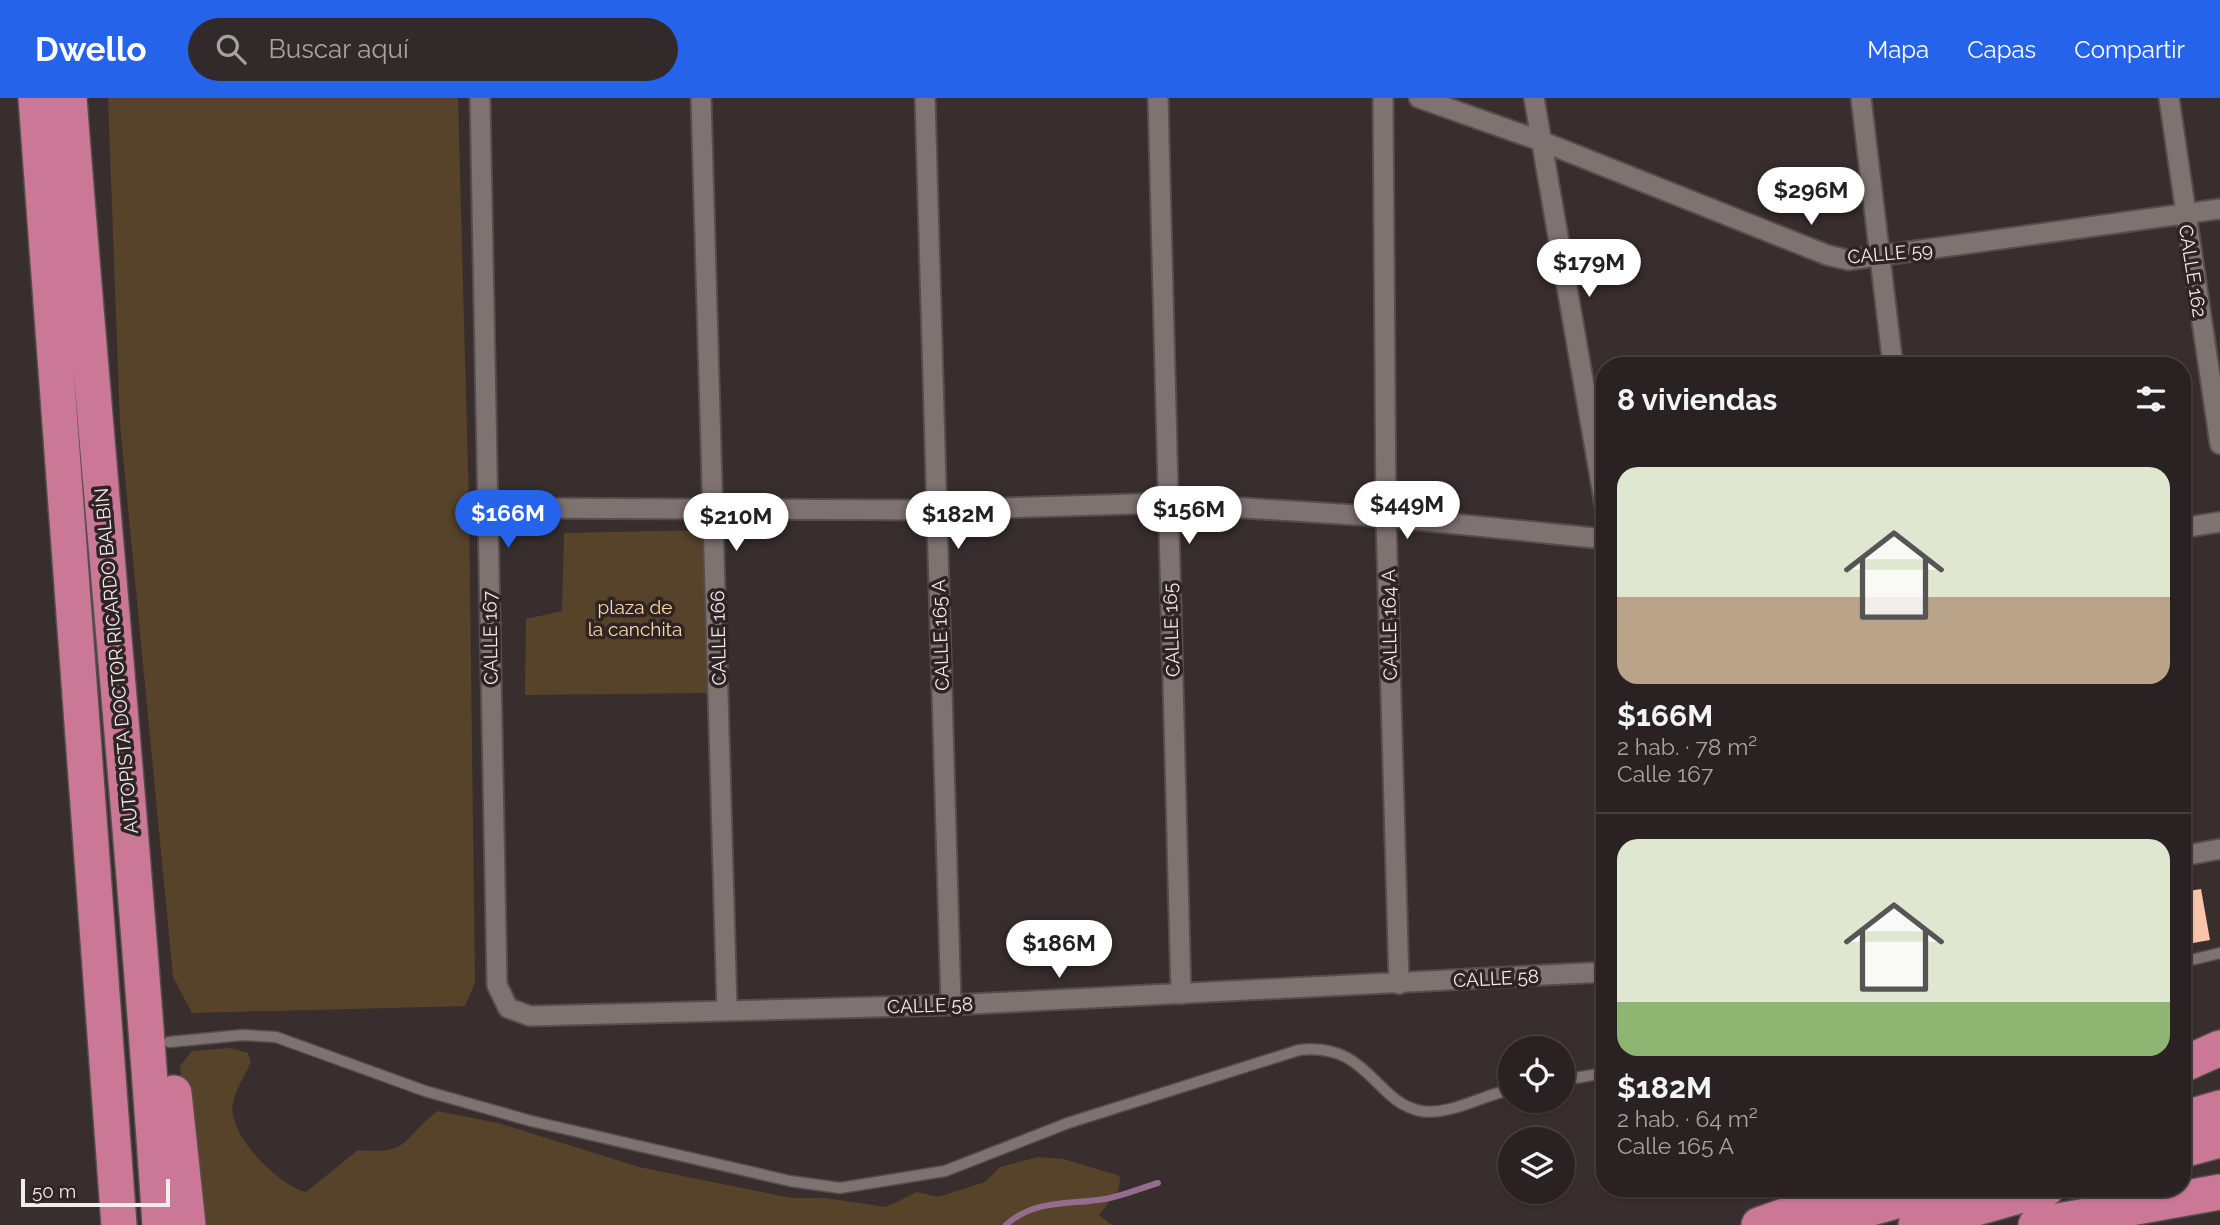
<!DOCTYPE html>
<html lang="es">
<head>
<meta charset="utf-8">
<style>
  body { margin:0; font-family:Raleway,sans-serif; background:#322a2a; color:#f1f3f6; height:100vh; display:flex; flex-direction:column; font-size:26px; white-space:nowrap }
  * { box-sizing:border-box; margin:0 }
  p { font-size:23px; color:#a5a4a5 }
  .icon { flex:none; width:38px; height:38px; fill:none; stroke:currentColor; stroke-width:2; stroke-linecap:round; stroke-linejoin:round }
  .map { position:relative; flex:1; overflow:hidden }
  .sheet { position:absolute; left:1596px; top:259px; width:595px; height:840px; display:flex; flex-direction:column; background:#2a2222; border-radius:28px; box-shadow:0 2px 5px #0004,0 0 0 2px #463f40 }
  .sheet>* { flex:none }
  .fabs { position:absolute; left:1498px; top:938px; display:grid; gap:14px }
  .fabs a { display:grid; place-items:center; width:77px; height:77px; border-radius:50%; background:#2a2222; box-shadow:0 2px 5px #0004,0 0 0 2px #463f40; font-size:35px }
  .scale { position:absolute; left:21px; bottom:18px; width:149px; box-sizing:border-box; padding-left:7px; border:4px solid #f3ecec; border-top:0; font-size:19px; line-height:24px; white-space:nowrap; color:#f3ecec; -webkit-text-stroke:5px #2e2423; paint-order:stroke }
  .price { position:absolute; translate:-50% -60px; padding:0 16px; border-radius:24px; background:#fff; color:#222; font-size:23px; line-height:46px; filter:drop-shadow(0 2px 4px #0008) }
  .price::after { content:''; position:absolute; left:50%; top:42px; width:21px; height:16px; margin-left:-10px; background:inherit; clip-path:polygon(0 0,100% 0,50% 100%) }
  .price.selected { background:#2563eb; color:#fff }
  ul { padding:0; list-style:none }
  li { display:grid; align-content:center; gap:14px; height:371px; padding:0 21px }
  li+li { border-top:2px solid #463f40 }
  li span { display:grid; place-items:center; height:217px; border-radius:21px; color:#555 }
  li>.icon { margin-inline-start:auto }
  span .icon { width:126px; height:126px; fill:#fffc; stroke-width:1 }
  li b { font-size:30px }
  h2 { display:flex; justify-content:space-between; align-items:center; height:84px; padding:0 21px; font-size:30px }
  header { display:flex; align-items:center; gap:42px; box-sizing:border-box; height:98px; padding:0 35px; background:#2563eb; color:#fff }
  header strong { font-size:33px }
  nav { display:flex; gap:38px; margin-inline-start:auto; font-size:24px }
  .search { width:490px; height:63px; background:#322a2a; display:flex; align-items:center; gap:18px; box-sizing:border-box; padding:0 24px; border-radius:38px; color:#a5a4a5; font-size:26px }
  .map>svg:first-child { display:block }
  .green { fill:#564329 }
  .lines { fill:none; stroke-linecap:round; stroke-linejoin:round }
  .stream { stroke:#956c8e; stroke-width:6 }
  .building { fill:#f9c4a9 }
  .service-casing { stroke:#564e4d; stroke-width:13 }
  .minor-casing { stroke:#564e4d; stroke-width:23 }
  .motorway-casing { stroke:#564e4d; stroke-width:38 }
  .service { stroke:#7f7372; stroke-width:10 }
  .minor { stroke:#7f7372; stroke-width:19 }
  .motorway { stroke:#cb7896; stroke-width:35 }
  .labels { text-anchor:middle; stroke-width:7; stroke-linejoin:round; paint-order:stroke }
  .street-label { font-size:19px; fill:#f3ecec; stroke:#2e2423 }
  .park-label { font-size:19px; fill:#ffd7a3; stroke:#2e2423 }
</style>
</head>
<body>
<header>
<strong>Dwello</strong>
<div class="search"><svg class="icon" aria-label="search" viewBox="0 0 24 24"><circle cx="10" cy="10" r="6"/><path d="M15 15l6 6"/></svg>Buscar aquí</div>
<nav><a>Mapa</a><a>Capas</a><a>Compartir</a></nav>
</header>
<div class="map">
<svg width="2220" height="1127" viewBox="0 0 2220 1127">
  <rect width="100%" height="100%" fill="#382e2d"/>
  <path class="green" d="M108,0H458L469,410L475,885L465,908L192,915L173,879L120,326Z
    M706,432L710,595L525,597L526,521L562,513L564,435Z
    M230,950L248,955L251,964C245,977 236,991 233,1005C226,1036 279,1088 306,1094L358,1052C412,1057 400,1041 438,1013L498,1025L639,1069L791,1100H826L886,1109L917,1094L938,1099L985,1084L1000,1069L1038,1059L1064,1061L1120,1078L1119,1091L1099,1117L1112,1127H196L180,968L192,953Z"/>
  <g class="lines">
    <path class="stream" d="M1006,1127C1034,1101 1070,1107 1105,1101C1123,1098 1141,1090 1158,1085"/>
  </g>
  <path class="building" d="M2201,791L2210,842L2182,847V794Z"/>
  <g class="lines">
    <g class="service-casing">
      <path id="service" d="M2182,864L2220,855
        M169,944L243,937L276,939L425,993L531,1023L790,1083L840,1090L945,1073L1068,1025L1299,952C1369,944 1374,1004 1421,1013C1449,1018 1483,997 1510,992
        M1563,982L1605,975"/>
    </g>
    <g class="minor-casing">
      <path id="minor" d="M480,0L497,887L508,910L530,918L951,907L1605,874
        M701,0L727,912
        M925,0L951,907
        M1158,0L1181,896
        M1383,0L1386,419L1399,886
        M1419,0L1541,43L1827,157L1848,162L2220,111
        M1534,0L1605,408
        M1861,0L1893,268
        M2169,0L2220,346
        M487,410L937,412L1167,405L1386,419L1605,441
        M2182,430L2220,424
        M2182,758L2220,751"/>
    </g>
    <g class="motorway-casing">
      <path id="motorway" d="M36,0L119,1127
        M69,0C98,376 135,751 160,1127
        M2182,967L2220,950
        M174,995L188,1127
        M2182,1021L2220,1010
        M2182,1052L2220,1042
        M1759,1127L1833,1101
        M1810,1127L1943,1090
        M1916,1127L2047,1090
        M2036,1127L2220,1094"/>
    </g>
    <use href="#service" class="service"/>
    <use href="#minor" class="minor"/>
    <use href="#motorway" class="motorway"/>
  </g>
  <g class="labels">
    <g class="street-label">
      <text transform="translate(1890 155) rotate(-5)" y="7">CALLE 59</text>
      <text transform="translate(2193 173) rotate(81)" y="7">CALLE 162</text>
      <text transform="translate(1389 527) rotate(-91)" y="7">CALLE 164 A</text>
      <text transform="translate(1171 532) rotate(-92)" y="7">CALLE 165</text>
      <text transform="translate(940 537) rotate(-92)" y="7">CALLE 165 A</text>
      <text transform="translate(490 540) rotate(-91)" y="7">CALLE 167</text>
      <text transform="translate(718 540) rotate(-91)" y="7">CALLE 166</text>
      <text transform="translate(116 563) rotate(-95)" y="7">AUTOPISTA DOCTOR RICARDO BALBÍN</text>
      <text transform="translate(1496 880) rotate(-3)" y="7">CALLE 58</text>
      <text transform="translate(930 907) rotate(-2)" y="7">CALLE 58</text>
    </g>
    <g class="park-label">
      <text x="635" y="516">plaza de<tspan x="635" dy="22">la canchita</tspan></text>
    </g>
  </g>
</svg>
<div class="fabs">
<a><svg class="icon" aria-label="locate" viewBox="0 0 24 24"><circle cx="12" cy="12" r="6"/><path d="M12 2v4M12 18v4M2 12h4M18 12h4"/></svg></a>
<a><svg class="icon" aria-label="layers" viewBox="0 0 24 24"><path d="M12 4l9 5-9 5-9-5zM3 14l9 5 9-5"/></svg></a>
</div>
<div class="scale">50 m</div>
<b class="price" style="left:1811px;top:129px">$296M</b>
<b class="price" style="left:1589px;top:201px">$179M</b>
<b class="price" style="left:1407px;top:443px">$449M</b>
<b class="price" style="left:1189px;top:448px">$156M</b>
<b class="price selected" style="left:508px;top:452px">$166M</b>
<b class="price" style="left:958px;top:453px">$182M</b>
<b class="price" style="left:736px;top:455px">$210M</b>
<b class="price" style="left:1059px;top:882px">$186M</b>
<section class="sheet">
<h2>8 viviendas<svg class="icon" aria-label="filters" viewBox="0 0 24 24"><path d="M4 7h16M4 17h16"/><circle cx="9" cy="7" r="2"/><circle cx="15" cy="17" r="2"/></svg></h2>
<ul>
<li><span style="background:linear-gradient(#dfe7d0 60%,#b9a48a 0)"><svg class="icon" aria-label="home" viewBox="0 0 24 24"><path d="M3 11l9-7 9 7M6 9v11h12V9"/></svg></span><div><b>$166M</b><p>2 hab. · 78 m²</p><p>Calle 167</p></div></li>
<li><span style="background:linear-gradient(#dfe7d0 75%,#8fb573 0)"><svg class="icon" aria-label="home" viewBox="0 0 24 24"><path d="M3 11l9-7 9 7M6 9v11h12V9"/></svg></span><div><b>$182M</b><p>2 hab. · 64 m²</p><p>Calle 165 A</p></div></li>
</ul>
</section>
</div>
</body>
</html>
